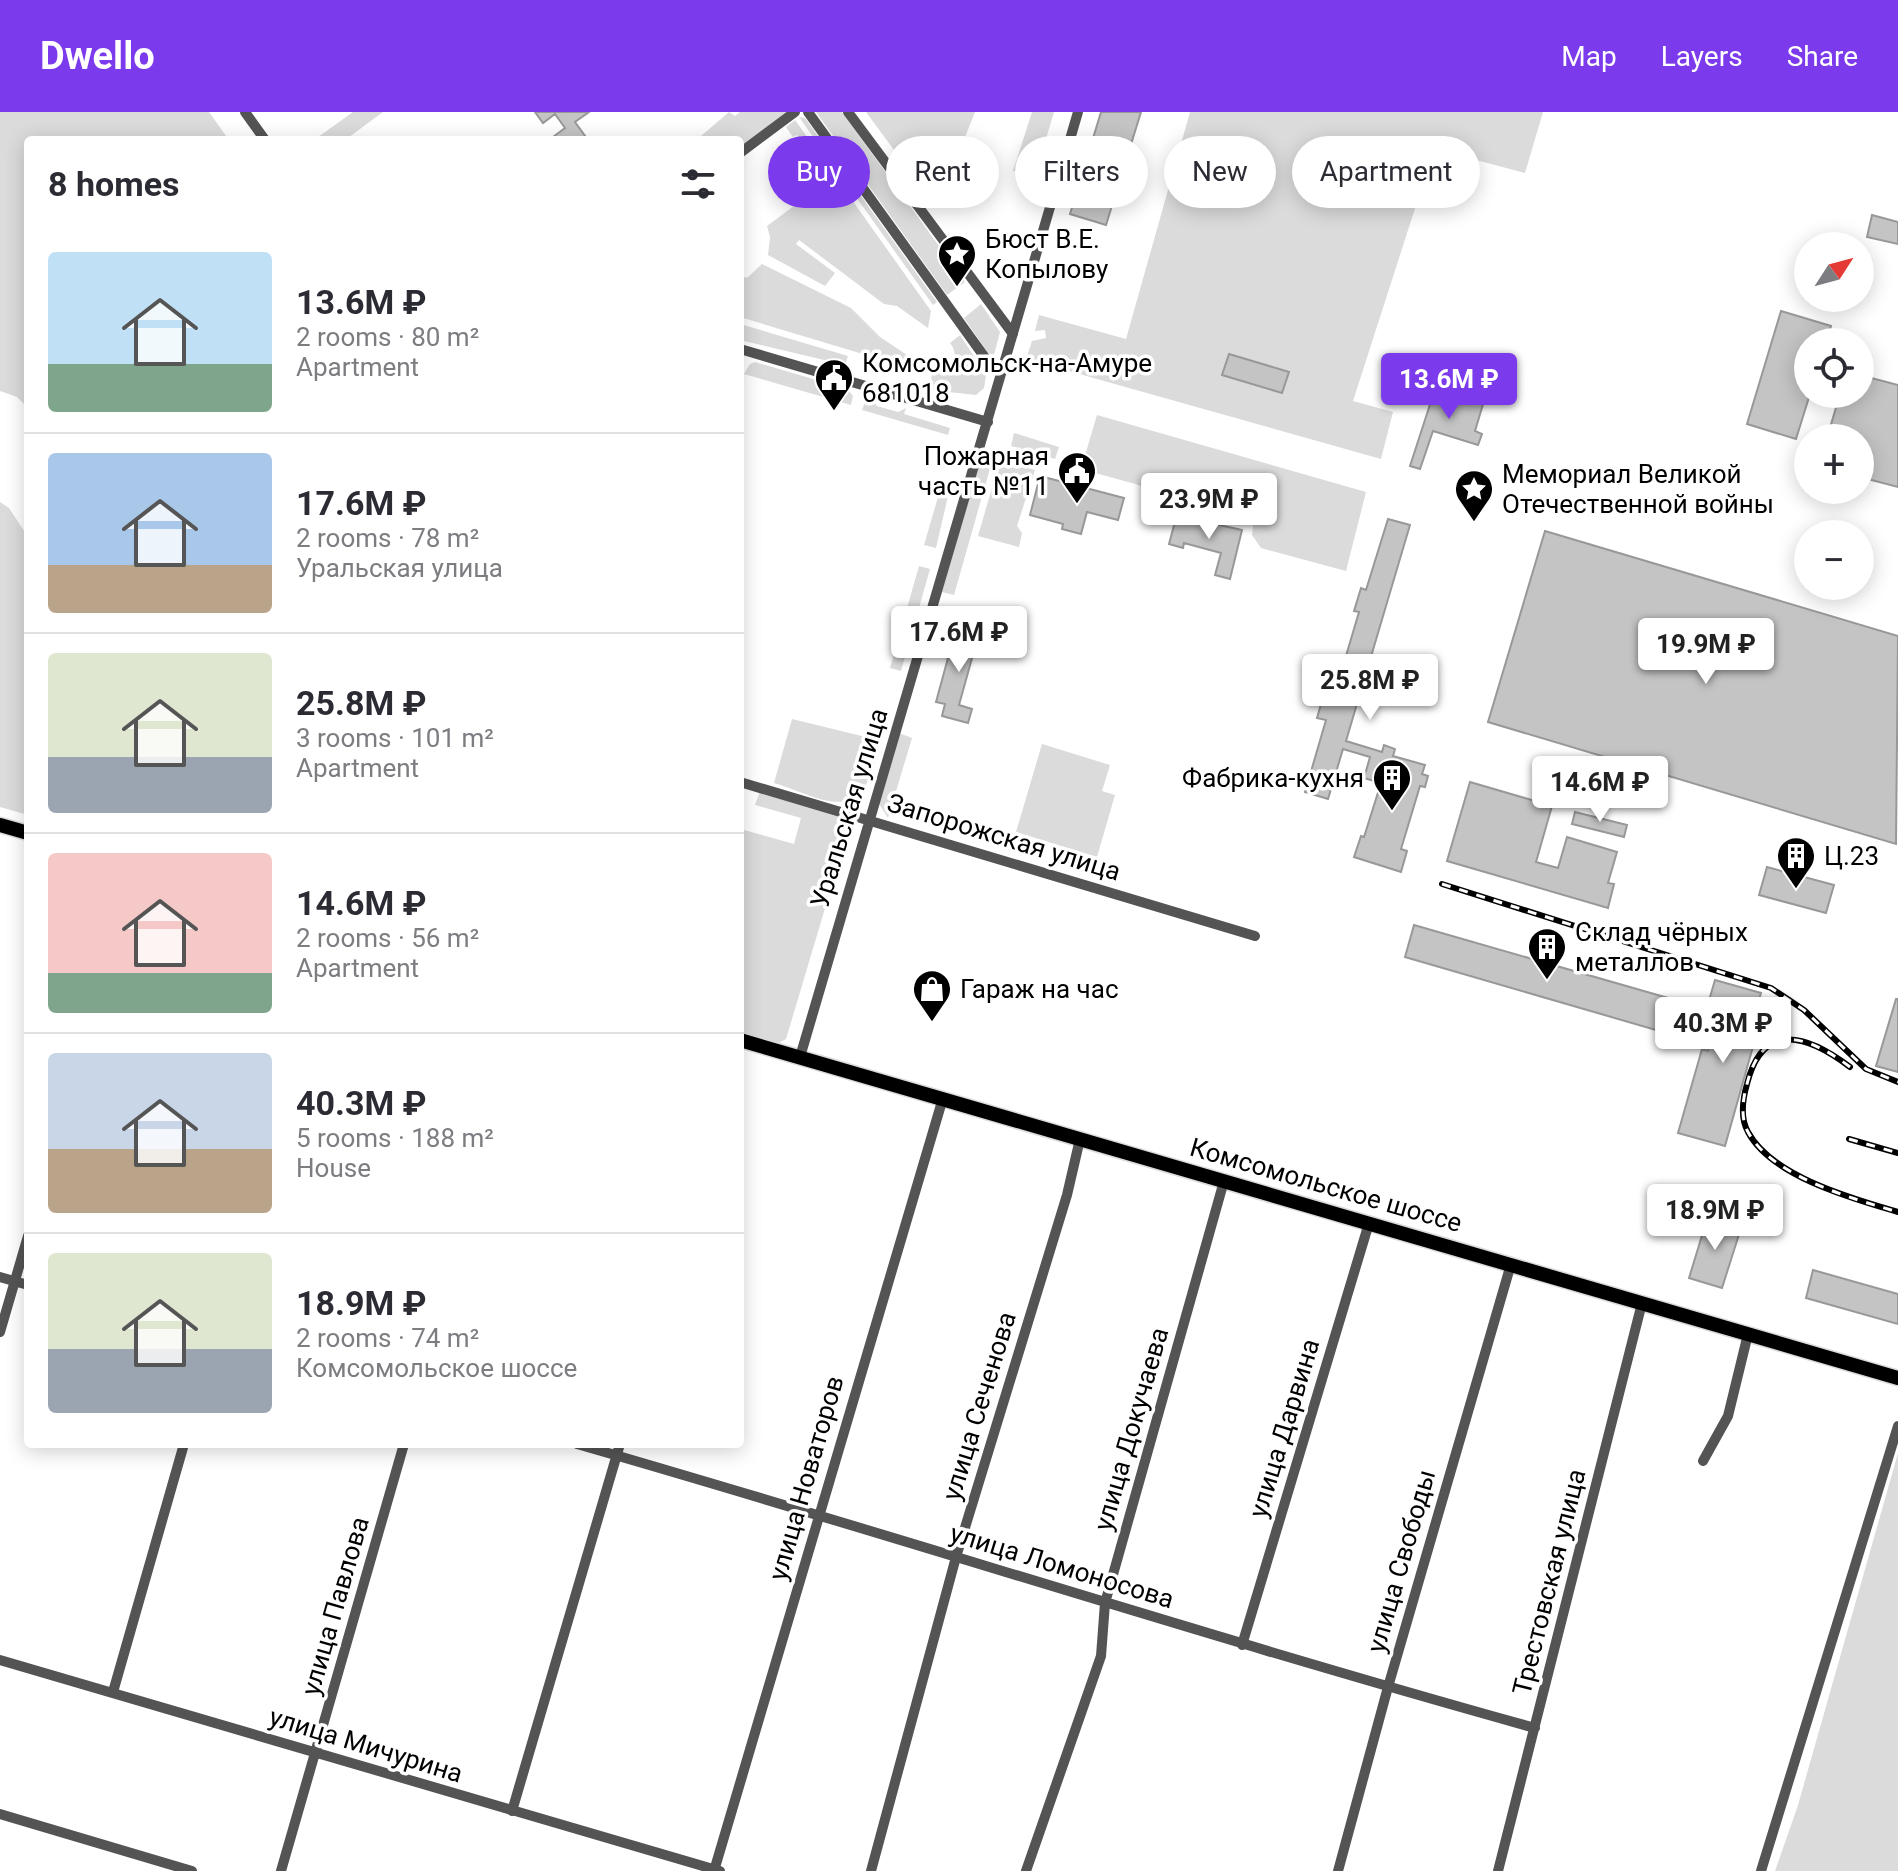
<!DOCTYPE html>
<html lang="en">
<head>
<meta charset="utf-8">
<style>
  body { margin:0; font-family:Roboto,sans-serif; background:#f7f7f7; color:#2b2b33; height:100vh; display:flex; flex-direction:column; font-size:30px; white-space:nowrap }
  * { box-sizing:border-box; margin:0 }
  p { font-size:26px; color:#7c7c81 }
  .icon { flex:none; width:44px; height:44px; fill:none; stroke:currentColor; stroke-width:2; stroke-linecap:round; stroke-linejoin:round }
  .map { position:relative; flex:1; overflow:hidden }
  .details { position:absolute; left:24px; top:24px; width:720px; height:1312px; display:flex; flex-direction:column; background:#fff; border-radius:8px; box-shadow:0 4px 20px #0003 }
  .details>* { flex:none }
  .top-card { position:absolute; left:768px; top:24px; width:760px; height:72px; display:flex; gap:16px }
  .needle { width:52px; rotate:54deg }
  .controls { position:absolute; left:1794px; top:120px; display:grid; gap:16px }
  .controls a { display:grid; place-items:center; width:80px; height:80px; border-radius:50%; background:#fff; box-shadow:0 4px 20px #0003; font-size:40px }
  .price { position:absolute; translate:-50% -68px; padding:0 18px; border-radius:8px; background:#fff; color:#222; font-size:26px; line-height:52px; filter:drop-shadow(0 2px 4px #0008) }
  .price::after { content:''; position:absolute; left:50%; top:48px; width:24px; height:18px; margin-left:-12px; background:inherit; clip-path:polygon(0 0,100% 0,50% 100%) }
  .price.active { background:#7c3aed; color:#fff }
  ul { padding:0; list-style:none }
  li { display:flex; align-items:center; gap:24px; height:200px; padding:0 24px }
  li+li { border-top:2px solid #e1e1e2 }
  li span { display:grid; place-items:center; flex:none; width:224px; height:160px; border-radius:8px; color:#555 }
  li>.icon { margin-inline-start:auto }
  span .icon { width:96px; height:96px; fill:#fffc; stroke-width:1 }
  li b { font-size:34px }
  h2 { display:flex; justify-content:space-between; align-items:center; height:96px; padding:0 24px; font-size:34px }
  .chip { padding:0 28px; border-radius:36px; background:#fff; box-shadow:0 4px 20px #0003; font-size:28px; line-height:72px }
  .chip.active { background:#7c3aed; color:#fff }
  header { display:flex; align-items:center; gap:48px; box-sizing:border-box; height:112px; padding:0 40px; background:#7c3aed; color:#fff }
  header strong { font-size:38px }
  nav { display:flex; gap:44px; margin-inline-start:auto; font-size:28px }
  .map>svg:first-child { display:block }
  .green { fill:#dbdbdb }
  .building { fill:#c4c4c4; stroke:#989898; stroke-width:2 }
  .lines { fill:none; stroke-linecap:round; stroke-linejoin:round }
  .major-casing { stroke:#dbdbdb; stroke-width:17 }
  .minor { stroke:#545454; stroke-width:10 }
  .major { stroke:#000; stroke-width:14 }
  .rail-casing { stroke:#000; stroke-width:6 }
  .rail { stroke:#fff; stroke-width:3; stroke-dasharray:9; stroke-linecap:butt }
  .labels { text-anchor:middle; stroke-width:7; stroke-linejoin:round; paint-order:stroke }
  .poi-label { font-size:26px; fill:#000; stroke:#fff; text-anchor:start }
  .street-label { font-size:26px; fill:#000; stroke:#fff }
</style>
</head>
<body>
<header>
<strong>Dwello</strong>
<nav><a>Map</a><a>Layers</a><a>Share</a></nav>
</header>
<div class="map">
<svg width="1898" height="1759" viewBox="0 0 1898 1759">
  <rect width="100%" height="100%" fill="#fff"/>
  <path class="green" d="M0,0H209L229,28H28V296L17,285L0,279Z
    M353,0H383L345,28H314Z
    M729,0L735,4L740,0H788L740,35V28H704L701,24Z
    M816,0H842L965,170L947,183Z
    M866,0H975L960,38L951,37L932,79L919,72Z
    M1032,0H1054L1037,57L1027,61L1013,59Z
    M1190,0H1543L1525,61L1446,40L1429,53L1353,289L1393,300L1381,347L1026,247L1032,229L1046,226L1045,218L1035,219L1039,203L1126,227Z
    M799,5L805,6L937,190L933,193Z
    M795,8L931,199L928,216L897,194L884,192L799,128L796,132L835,161L825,174L768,143L770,125L767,114L829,68L797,23L793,25L786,15Z
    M762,152L851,196L880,225L910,245L896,252L740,205V166L748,165Z
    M981,192L1000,220L994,243L988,241L964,206Z
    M740,212L848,244L845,253L740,228Z
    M960,223L986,263L984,276L976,283L930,278L932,260L946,258C955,250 958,241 950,231Z
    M755,250L847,277L853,284L851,293L744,262L750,252Z
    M871,286L877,294L898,300L906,296L904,302L950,316L948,323L862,298L865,290Z
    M1097,303L1366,380L1346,459L1261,436L1252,423L1254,405L1081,357Z
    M1014,321L1059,335L1055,347L1011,334Z
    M981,343L993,346L954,483L942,480Z
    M1000,348L1035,358L1017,414L1022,421L1019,435L978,424Z
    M943,368L951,371L936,436L924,433Z
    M0,390L9,396L28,425V703L0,695Z
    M919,454L930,457L901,559L890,556Z
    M792,607L870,626C880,635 877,642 873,655C857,713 817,684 774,671Z
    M899,621L912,626L888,706L878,690Z
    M1042,632L1110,653L1102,679L1115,683L1097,745L1016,720Z
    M760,679L852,706L786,927L775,933L740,923V720L744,718L794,732L801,706L755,693Z
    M1898,1341V1759H1775L1798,1693Z"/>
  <path class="building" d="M535,0H589L575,10L588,28H549L565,16L555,2L543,11Z
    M1101,0H1141L1106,113L1070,102Z
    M1872,103L1898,110V132L1867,125Z
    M1781,199L1831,214L1826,230H1808L1810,282L1796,327L1747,312Z
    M1229,242L1289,260L1282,281L1222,263Z
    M1860,263L1898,273V375L1860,365V326H1827L1840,282H1860Z
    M1436,274L1484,289L1475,319L1482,322L1478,333L1433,319L1420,357L1410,354Z
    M1040,364L1124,386L1118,408L1087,400L1081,422L1062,417L1063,412L1030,403Z
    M1177,402L1205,414L1206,410L1242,418L1230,467L1215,463L1221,441L1184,431L1183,436L1169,432Z
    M1388,407L1410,413L1346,629L1382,640L1384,633L1395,637L1393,644L1425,653L1422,662L1428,664L1425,675L1420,674L1401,737L1407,739L1401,760L1354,745L1361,724L1364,725L1381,671L1364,666L1370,645L1343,637L1328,687L1305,680L1326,608L1317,606L1325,578L1335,581L1359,500L1354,499L1361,476L1366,478Z
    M1545,419L1898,524L1896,732L1488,610Z
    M967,514L989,520L986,530L977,528L959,593L972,597L968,611L942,604L945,592L936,590L954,524L964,527Z
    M1470,670L1552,694L1536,750L1558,756L1567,725L1617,740L1608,771L1614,772L1608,796L1447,749Z
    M1575,700L1627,713L1624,725L1572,712Z
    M1767,755L1834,773L1826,801L1759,783Z
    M1414,813L1689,892L1680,925L1405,845Z
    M1715,868L1761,881L1756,897L1763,899L1725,1034L1678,1021L1702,937L1708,939L1720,895L1708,892Z
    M1896,887H1898V960L1876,954Z
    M1708,1104L1742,1113L1722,1176L1689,1166Z
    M1813,1158L1898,1182V1212L1806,1186Z"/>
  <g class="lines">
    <g class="major-casing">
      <path id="major" d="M0,713L28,721
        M740,928L1898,1266"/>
    </g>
    <path class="minor" d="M245,0L265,28
      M808,0L986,247L1002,260
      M848,0L1013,222
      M740,41L795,0
      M740,237L988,310
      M740,670L1255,824
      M800,945L1078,0
      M0,1165L28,1173
      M0,1220L28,1124
      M577,1332C897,1424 1214,1527 1535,1616
      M1703,1349L1728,1304L1748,1222
      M1242,1533L1369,1111
      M0,1548L720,1759
      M113,1580L184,1332
      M512,1699L620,1332
      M0,1702L192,1759
      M281,1759L404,1332
      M714,1759L943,986
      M871,1759L956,1445L1067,1083L1080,1027
      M1026,1759L1101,1544L1105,1491L1224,1069
      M1338,1759L1388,1575L1511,1152
      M1498,1759L1642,1191
      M1761,1759L1898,1314"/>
    <use href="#major" class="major"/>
    <g class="rail-casing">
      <path id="rail" d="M1442,772L1771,876L1804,898L1866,957L1898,970
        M1850,955C1809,924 1763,907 1747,972C1743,986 1740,1006 1748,1020C1772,1065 1854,1087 1898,1100
        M1849,1027L1898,1041"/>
    </g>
    <use href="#rail" class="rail"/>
  </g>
  <defs>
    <g id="sight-pin" transform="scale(2)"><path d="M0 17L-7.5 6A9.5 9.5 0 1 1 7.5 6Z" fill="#000" stroke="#fff"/><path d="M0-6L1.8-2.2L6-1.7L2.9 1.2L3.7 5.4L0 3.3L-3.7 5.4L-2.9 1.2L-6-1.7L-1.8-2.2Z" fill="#fff"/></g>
    <g id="civic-pin" transform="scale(2)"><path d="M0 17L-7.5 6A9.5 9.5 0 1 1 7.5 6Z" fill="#000" stroke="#fff"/><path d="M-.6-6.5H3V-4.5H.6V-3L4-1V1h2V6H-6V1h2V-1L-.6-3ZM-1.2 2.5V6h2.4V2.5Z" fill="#fff"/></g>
    <g id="building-pin" transform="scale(2)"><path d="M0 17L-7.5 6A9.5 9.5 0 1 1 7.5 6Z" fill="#000" stroke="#fff"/><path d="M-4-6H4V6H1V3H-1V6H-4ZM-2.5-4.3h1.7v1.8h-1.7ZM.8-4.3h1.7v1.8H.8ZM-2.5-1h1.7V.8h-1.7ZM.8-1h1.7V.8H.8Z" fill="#fff"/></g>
    <g id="shop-pin" transform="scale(2)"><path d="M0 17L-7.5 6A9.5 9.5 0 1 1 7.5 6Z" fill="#000" stroke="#fff"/><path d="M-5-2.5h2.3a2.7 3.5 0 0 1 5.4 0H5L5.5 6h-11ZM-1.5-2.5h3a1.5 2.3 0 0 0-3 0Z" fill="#fff"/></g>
  </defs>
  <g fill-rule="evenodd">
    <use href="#sight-pin" x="957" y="142"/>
    <use href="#civic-pin" x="834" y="266"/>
    <use href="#civic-pin" x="1077" y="359"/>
    <use href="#sight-pin" x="1474" y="377"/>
    <use href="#building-pin" x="1392" y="666"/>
    <use href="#building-pin" x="1796" y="744"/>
    <use href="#building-pin" x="1547" y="835"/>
    <use href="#shop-pin" x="932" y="877"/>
  </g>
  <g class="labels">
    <g class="poi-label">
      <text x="985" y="136">Бюст В.Е.<tspan x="985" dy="30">Копылову</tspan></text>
      <text x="862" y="260">Комсомольск-на-Амуре<tspan x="862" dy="30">681018</tspan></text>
      <text x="1049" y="353" text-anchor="end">Пожарная<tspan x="1049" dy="30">часть №11</tspan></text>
      <text x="1502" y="371">Мемориал Великой<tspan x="1502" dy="30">Отечественной войны</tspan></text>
      <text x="1364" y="675" text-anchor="end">Фабрика-кухня</text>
      <text x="1824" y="753">Ц.23</text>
      <text x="1575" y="829">Склад чёрных<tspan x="1575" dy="30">металлов</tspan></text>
      <text x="960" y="886">Гараж на час</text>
    </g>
    <g class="street-label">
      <text transform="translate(849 696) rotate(-73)" y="9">Уральская улица</text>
      <text transform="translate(1004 725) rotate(17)" y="9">Запорожская улица</text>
      <text transform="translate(1326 1073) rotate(16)" y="9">Комсомольское шоссе</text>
      <text transform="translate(979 1294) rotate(-73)" y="9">улица Сеченова</text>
      <text transform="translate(1284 1316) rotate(-73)" y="9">улица Дарвина</text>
      <text transform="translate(1131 1317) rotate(-74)" y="9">улица Докучаева</text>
      <text transform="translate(806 1366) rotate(-74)" y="9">улица Новаторов</text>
      <text transform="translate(1401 1449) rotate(-74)" y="9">улица Свободы</text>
      <text transform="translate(1062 1454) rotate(17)" y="9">улица Ломоносова</text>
      <text transform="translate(1549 1470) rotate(-76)" y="9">Трестовская улица</text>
      <text transform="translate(335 1494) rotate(-74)" y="9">улица Павлова</text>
      <text transform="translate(366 1633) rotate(17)" y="9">улица Мичурина</text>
    </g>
  </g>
</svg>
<div class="controls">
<a><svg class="needle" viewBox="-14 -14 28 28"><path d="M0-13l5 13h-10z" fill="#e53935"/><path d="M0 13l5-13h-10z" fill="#7c7c81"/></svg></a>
<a><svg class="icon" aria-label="locate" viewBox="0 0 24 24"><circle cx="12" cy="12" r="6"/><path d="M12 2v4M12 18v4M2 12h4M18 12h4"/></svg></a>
<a>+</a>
<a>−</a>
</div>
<b class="price active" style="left:1449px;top:309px">13.6M ₽</b>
<b class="price" style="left:1209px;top:429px">23.9M ₽</b>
<b class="price" style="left:959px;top:562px">17.6M ₽</b>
<b class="price" style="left:1706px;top:574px">19.9M ₽</b>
<b class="price" style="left:1370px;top:610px">25.8M ₽</b>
<b class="price" style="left:1600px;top:712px">14.6M ₽</b>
<b class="price" style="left:1723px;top:953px">40.3M ₽</b>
<b class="price" style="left:1715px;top:1140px">18.9M ₽</b>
<div class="top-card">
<a class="chip active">Buy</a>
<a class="chip">Rent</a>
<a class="chip">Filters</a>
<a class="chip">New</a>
<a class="chip">Apartment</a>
</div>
<section class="details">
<h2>8 homes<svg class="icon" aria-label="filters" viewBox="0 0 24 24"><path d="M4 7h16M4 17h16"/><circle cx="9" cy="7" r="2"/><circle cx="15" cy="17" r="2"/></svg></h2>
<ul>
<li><span style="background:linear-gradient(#bfe0f5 70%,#7fa58c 0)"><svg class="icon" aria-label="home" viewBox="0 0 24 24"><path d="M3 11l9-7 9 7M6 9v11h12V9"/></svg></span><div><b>13.6M ₽</b><p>2 rooms · 80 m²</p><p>Apartment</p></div></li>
<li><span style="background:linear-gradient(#a9c7e8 70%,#b9a48a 0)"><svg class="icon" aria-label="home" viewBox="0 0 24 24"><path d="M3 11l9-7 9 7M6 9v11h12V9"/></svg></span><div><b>17.6M ₽</b><p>2 rooms · 78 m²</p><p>Уральская улица</p></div></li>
<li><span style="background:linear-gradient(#dfe7d0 65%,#9aa5b1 0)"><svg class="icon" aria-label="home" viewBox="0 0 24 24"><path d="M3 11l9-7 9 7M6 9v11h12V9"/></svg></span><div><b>25.8M ₽</b><p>3 rooms · 101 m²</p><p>Apartment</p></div></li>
<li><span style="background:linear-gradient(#f6c9c9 75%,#7fa58c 0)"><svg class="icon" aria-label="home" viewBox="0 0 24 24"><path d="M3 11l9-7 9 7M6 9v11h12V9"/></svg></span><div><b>14.6M ₽</b><p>2 rooms · 56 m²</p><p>Apartment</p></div></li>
<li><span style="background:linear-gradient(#c9d6e8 60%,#b9a48a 0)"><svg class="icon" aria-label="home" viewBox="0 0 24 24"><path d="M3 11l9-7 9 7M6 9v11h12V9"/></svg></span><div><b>40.3M ₽</b><p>5 rooms · 188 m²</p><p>House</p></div></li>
<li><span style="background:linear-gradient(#dfe7d0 60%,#9aa5b1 0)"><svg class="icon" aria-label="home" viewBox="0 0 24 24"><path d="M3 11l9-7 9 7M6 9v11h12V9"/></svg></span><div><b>18.9M ₽</b><p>2 rooms · 74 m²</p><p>Комсомольское шоссе</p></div></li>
</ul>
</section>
</div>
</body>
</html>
